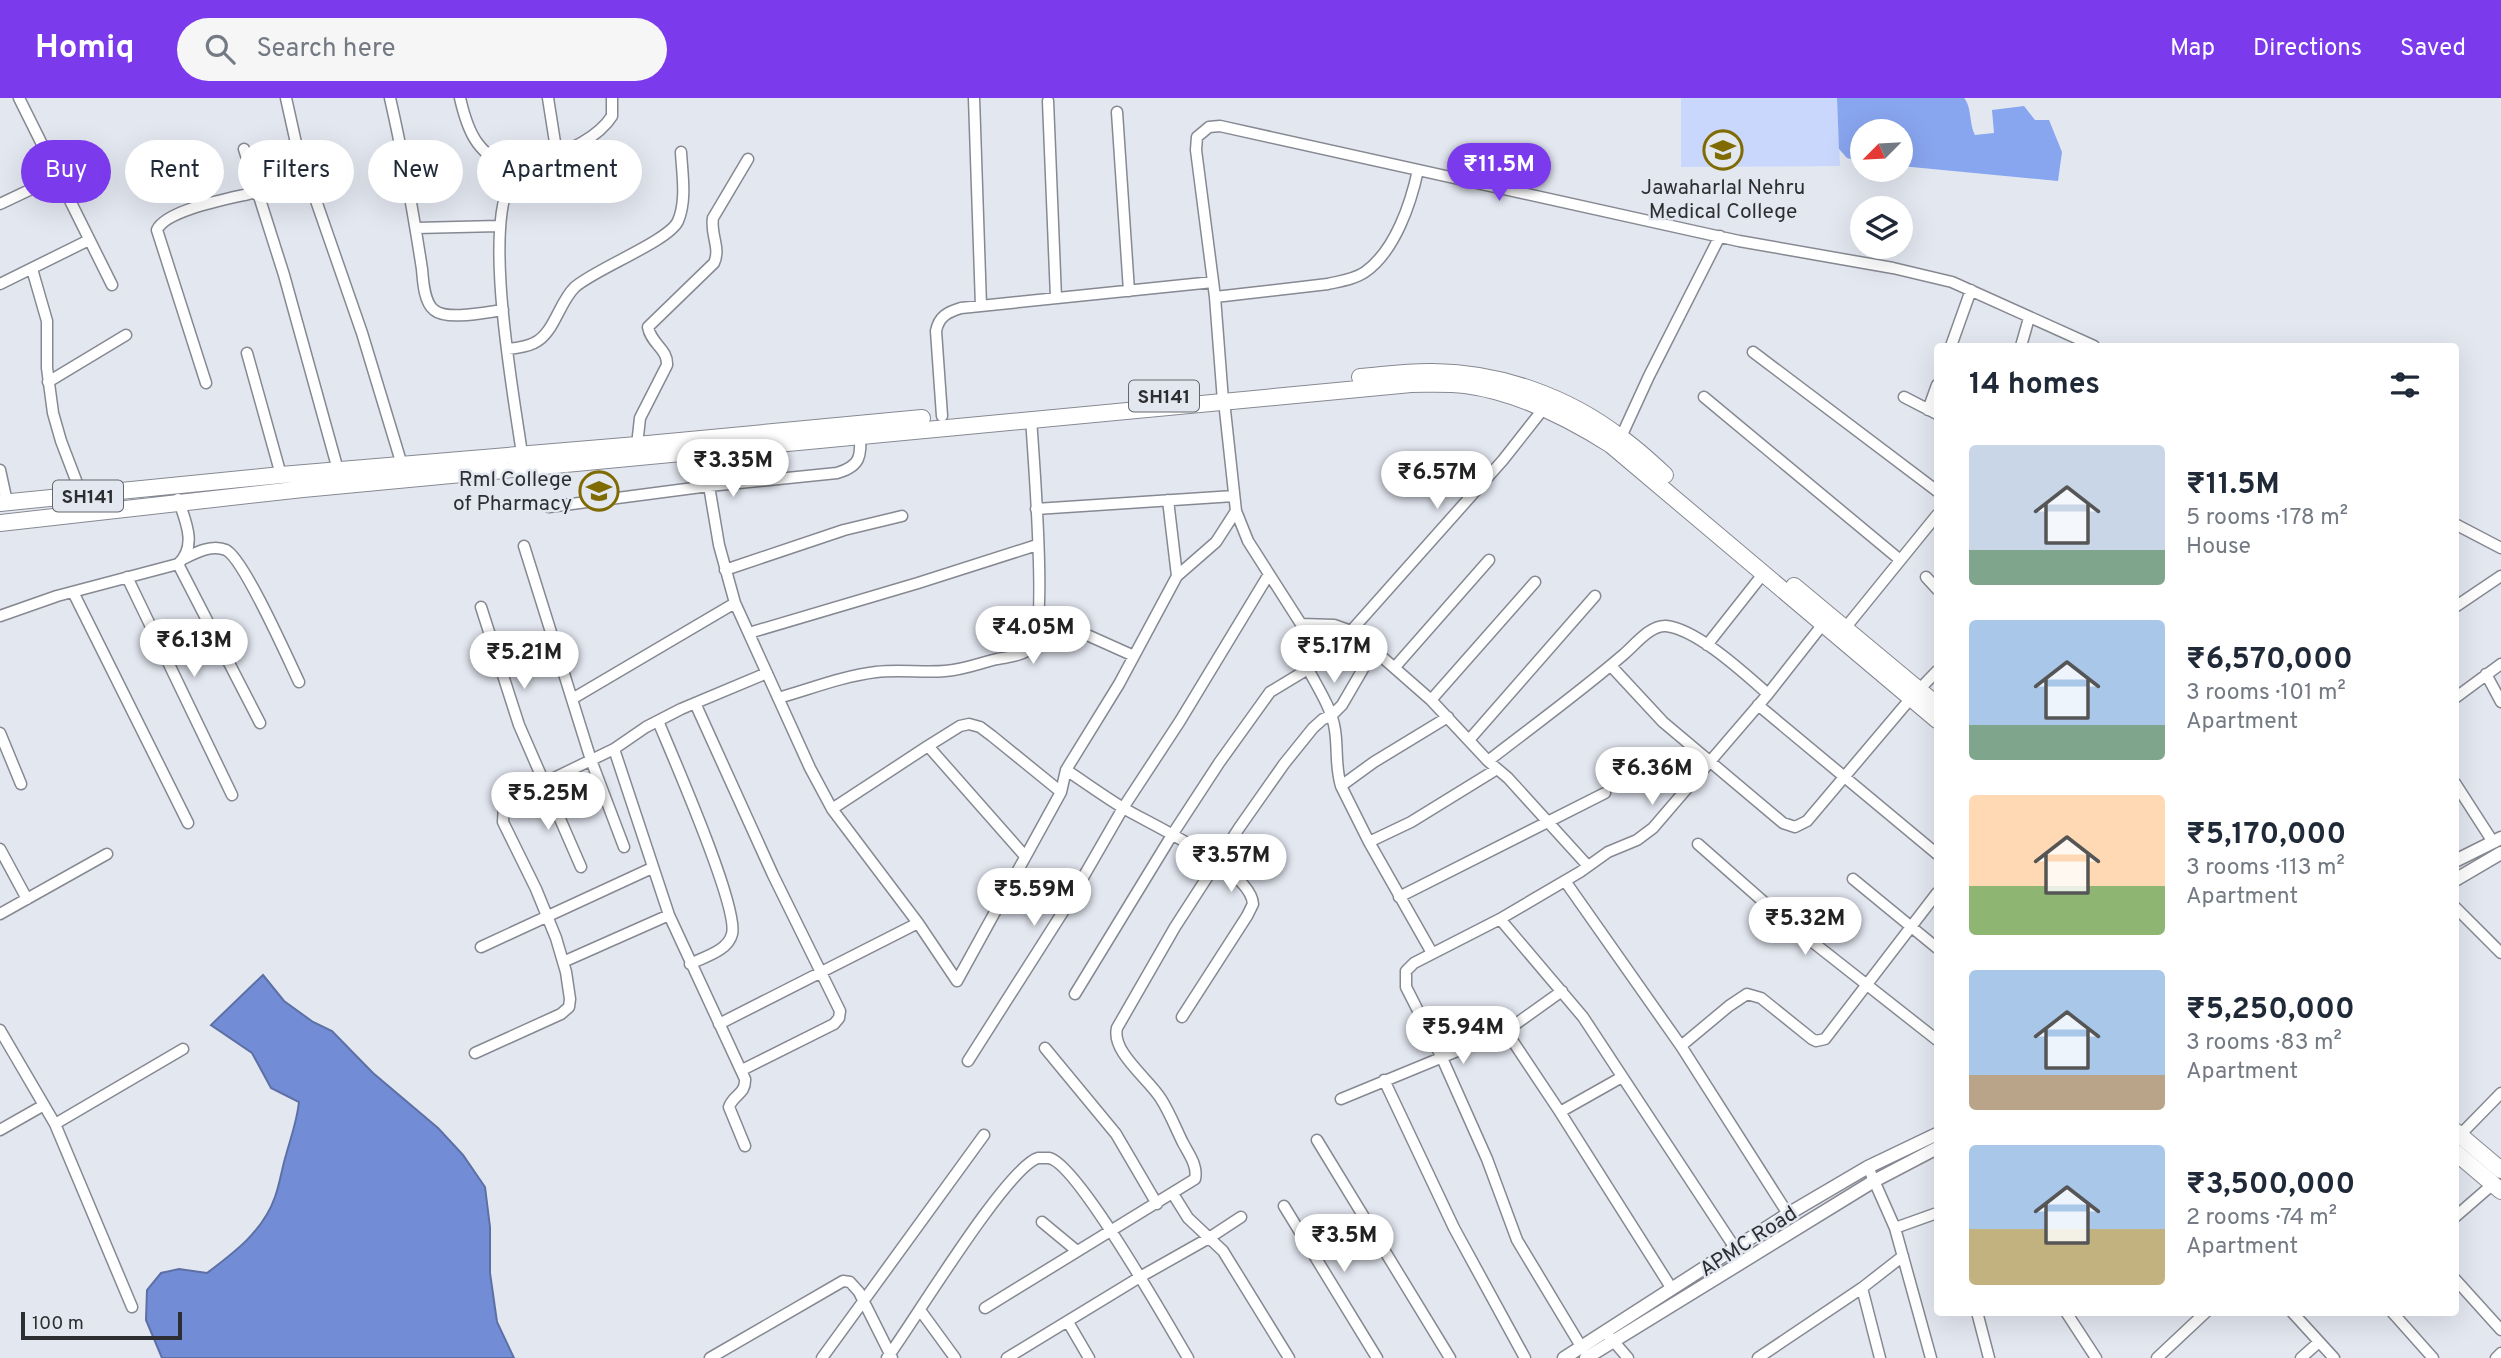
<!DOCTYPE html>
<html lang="en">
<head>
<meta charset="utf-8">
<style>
  body { margin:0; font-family:Overpass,sans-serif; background:#f6f6f7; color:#1f2937; height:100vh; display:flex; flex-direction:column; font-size:26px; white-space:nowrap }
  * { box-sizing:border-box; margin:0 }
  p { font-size:23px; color:#747a83 }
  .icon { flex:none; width:38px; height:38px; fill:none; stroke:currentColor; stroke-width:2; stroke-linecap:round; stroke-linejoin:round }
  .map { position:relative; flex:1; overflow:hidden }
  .side { position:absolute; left:1934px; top:245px; width:525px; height:973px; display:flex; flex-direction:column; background:#fff; border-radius:7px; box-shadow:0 7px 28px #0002 }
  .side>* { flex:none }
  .top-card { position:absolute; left:21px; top:42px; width:665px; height:63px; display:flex; gap:14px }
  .needle { width:46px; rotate:246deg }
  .buttons { position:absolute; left:1850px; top:21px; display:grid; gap:14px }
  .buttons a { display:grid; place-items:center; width:63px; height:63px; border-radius:50%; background:#fff; box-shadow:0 7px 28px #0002; font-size:35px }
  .scale { position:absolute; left:21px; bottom:18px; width:161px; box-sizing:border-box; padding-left:7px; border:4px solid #2d2e32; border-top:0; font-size:19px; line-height:24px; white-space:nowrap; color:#2d2e32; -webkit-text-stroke:5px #e3e7f0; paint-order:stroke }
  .price { position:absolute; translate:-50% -60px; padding:0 16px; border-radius:24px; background:#fff; color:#222; font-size:23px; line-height:46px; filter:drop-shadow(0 2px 4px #0008) }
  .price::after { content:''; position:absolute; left:50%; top:42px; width:21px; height:16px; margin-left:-10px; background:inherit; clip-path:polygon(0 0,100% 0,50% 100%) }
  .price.selected { background:#7c3aed; color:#fff }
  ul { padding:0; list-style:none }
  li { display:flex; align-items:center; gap:21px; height:175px; padding:0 35px }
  li span { display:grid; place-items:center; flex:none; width:196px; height:140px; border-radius:7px; color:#555 }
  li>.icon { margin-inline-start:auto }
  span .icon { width:84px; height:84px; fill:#fffc; stroke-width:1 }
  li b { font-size:30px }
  h2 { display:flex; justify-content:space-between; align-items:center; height:84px; padding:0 35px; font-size:30px }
  .pill { padding:0 24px; border-radius:32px; background:#fff; box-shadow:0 7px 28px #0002; font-size:24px; line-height:63px }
  .pill.selected { background:#7c3aed; color:#fff }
  header { display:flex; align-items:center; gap:42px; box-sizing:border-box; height:98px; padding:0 35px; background:#7c3aed; color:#fff }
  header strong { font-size:33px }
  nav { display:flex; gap:38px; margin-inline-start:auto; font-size:24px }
  .search { width:490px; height:63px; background:#f6f6f7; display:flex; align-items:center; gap:18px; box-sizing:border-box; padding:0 24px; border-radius:38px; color:#747a83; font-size:26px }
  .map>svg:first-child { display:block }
  .green { fill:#c8d7fb }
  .forest { fill:#88a5ef }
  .water { fill:#728dd6; stroke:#5d70a5; stroke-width:2 }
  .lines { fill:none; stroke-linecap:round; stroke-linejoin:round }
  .minor-casing { stroke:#868992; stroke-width:13 }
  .tertiary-casing { stroke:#868992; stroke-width:15 }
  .primary-casing { stroke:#868992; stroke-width:18 }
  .minor { stroke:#fff; stroke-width:10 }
  .tertiary { stroke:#fff; stroke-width:12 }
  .primary { stroke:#fff; stroke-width:16 }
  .labels { text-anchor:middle; stroke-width:5; stroke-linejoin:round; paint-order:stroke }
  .shield { fill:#e3e7f0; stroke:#64666b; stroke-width:2 }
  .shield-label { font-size:19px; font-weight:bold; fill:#2d2e32 }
  .poi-label { font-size:21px; fill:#2d2e32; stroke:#e3e7f0 }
  .street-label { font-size:21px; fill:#2d2e32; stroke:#e3e7f0 }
</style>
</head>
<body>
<header>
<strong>Homiq</strong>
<div class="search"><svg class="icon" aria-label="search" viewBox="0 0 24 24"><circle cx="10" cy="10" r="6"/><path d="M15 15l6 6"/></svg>Search here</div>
<nav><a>Map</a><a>Directions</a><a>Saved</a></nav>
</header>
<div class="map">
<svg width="2501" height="1260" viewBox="0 0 2501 1260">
  <rect width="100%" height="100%" fill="#e3e7f0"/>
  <path class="green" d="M1681,0H1837L1840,68L1681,69Z"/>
  <path class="forest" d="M1837,0H1964C1972,9 1969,26 1975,37L1994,35L1992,12L2024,8L2035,22H2049L2062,54L2058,83L1901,68L1900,33H1862V64L1847,60L1839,51Z"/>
  <path class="water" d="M263,877L284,903L313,924L332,933L373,975L438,1030L463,1057L485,1089L490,1129V1175L497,1224L514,1260H162L146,1222L147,1192L161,1175L179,1171L207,1175C235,1154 263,1133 275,1099C280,1085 282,1070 286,1057C291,1039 297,1023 299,1004L271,990L252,955L211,927Z"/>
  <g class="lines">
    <g class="minor-casing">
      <path id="minor" d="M19,0L112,187
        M286,0L296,45L362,235L402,367
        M390,0C403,57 413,113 422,171C423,183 424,204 434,212C447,223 487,214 503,212
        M460,0C470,44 479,51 514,77
        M548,0L557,57
        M974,0L981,208
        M1048,3L1056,200
        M1117,14L1129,193
        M244,51L284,177L338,372
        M0,106L57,79
        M416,130L499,128
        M32,171L47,223V270L53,315L61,343L82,398
        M0,186L89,142
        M1215,199L1328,186C1341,183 1355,181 1365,174C1395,153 1411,105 1418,72
        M1951,248L1971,192
        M2021,248L2029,220
        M508,251C517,250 526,249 534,245C554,236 559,204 575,189C595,171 669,143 678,123C687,102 682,75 681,54
        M1753,254L1937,393
        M247,255L281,377
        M48,284L126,237
        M206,285L157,132C166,111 234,100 257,94
        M1704,299L1899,461
        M1904,299L1937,316
        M1223,303L1215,199L1196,52L1197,39L1209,29L1220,28L1739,143L1893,170L1952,184L2094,248
        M1928,312L1937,287
        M942,318L936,233C939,218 948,214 961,210L1213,184
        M1621,339L1649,278L1720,138
        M637,347L640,320L667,267C668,251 651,246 648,229L714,165C721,150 710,136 713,120L748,61
        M522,356C515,304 478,110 517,76C525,68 536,66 545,61C569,52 598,40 612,18V0
        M0,372L7,404
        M709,388L719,447L735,505L810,670L832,711L918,825L957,883L1061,694L1066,672L1119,586L1177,478L1216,444L1236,413
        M1168,402L1177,478
        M549,409L709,388L837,375C861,368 861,358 860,336
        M1036,411L1234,398
        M2455,426L2501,450
        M524,448L591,662L624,749
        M185,460C197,454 213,446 226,452C244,461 288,561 299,584
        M178,466L260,625
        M725,472L844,432L902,418
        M127,479L232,697
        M1926,479L1937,491
        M73,494L188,725
        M481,509L519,627L581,769
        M2455,509L2501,478
        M1038,515L1134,558
        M0,518L57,498L178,466C198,448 185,422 178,401
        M1301,526L1334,527L1351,533L1374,552L1431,602L1488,663L1508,680L1588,768
        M1351,533L1503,362L1544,310
        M1842,534L1937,417
        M749,535L918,485L1037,447
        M1707,547L1763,476
        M1611,568L1663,624L1783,725L1795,729L1807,723L1911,600L1937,573
        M1395,569L1489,462
        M1308,571C1318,590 1332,611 1335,632C1338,652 1335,668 1341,688
        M2486,576L2501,604
        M778,600C810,591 843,578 876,574C899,571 923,575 945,573C963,572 980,565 997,561C1008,559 1025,557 1032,549C1048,532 1033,353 1031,320
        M2455,600L2501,566
        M572,601L735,505
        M1431,602L1535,484
        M695,605L773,777L840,913L839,920L834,926L742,972
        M1758,607L1937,756
        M658,623C672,657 739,809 732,836C728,853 704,859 690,866
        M0,635L21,686
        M1469,642L1595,498
        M928,648L1024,757
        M614,651L669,817L745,981C746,996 733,997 729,1009L745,1048
        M1488,663C1533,628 1580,594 1623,557C1635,547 1650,527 1666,528C1697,531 1745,576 1768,596
        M1066,672C1086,685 1105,699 1125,711C1154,728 1251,772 1253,806L1247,818L1182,919
        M2455,685L2493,744
        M832,711L928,648L960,628L969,626L980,629L992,638L1061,694
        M1369,744L1411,724L1497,671
        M1698,746L1782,820L1937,942
        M0,751L27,801
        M1853,781L1937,850
        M1565,783L1681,948L1788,1116
        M1399,799L1605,695
        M2455,809L2501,855
        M0,816L107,756
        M1500,821L1583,919L1735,1150
        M481,849L652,770
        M1432,855L1369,744L1341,688L1374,664L1448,619
        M563,864L669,817
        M1075,896L1172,737L1219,665L1270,594L1308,571C1305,556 1306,540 1301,526L1248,443L1236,413L1224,303
        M719,926L918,825
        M0,932L55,1026L132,1209
        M1506,933L1560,1014L1672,1191
        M1681,948L1729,908L1747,896L1761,900L1812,941L1816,943L1825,941L1937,795
        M1045,950L1116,1036L1157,1106
        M475,955L561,916L569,909L570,901L566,874L556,840L536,791L503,724L504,707L519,697L614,651L646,629L681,611L767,575
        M968,963L1066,809L1123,710L1180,623L1269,476
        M1384,982L1454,1130L1525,1260
        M1341,1001L1506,933L1562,893
        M1560,1014L1622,979
        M55,1026L183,951
        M0,1032L44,1007
        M2460,1037L2501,995
        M1317,1042L1450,1260
        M1868,1069L1895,1130L1931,1260
        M1173,1096L1188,1120L1223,1153L1289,1260
        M1284,1108L1377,1260
        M2455,1119L2493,1086
        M1042,1124L1077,1153
        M1895,1130L1937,1115
        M2455,1181L2501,1232
        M1862,1190L1880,1260
        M985,1210L1195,1081C1198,1068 1189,1056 1183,1045C1176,1031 1170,1015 1161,1001C1149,981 1111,954 1117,930L1175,829L1239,730L1284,666L1313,630L1323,621L1331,618L1342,607L1374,552
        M920,1212L955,1260
        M1977,1214L1989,1260
        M2066,1214L2096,1260
        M2292,1214L2334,1260
        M2392,1214L2433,1260
        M1068,1224L1089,1260
        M1609,1238L1628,1260
        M1582,1250L1517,1142L1487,1061L1442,960L1406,889V873L1414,865L1500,821L1580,774L1608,754L1637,742L1653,730L1768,596L1823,526
        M710,1260L843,1183L850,1184L859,1194L892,1260
        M822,1260L984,1037
        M887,1260C913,1225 1006,1070 1038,1060C1039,1060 1048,1060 1049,1060C1077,1065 1169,1228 1188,1260
        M1007,1260L1140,1179L1209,1140L1241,1119
        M1758,1260L1862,1190L1903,1158
        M2157,1260L2206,1214
        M2301,1260L2319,1244
        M2496,1260L2501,1255"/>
    </g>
    <g class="tertiary-casing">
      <path id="tertiary" d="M2455,763L2501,740
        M2455,782L2501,755
        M1564,1260L1788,1116L1868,1069L1937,1036
        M1586,1260L1874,1083L1937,1050"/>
    </g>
    <g class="primary-casing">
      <path id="primary" d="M1360,279C1385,277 1410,273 1435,274C1501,275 1568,299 1620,339C1636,350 1651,364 1665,377
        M0,405L281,377L637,347L922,320
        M0,425L303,391L1411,286C1429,286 1447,285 1465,287C1518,294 1567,319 1611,347L1937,622
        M1794,488L1937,607
        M2455,1033L2501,1072
        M2455,1054L2501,1093"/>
    </g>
    <use href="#minor" class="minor"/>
    <use href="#tertiary" class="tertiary"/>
    <use href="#primary" class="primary"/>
  </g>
  <defs>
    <g id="university-ring" transform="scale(2.0125)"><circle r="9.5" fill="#e3e7f0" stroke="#806b03" stroke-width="1.5"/><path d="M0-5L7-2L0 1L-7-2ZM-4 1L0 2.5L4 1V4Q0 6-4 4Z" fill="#806b03"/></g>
  </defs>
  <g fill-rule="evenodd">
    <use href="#university-ring" x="1723" y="52"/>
    <use href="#university-ring" x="599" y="393"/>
  </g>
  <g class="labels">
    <g class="shield">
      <rect x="1129" y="282.5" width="70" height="31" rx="5"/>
      <rect x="53" y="382.5" width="70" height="31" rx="5"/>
    </g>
    <g class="shield-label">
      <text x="1164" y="305">SH141</text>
      <text x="88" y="405">SH141</text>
    </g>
    <g class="poi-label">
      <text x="1723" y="96">Jawaharlal Nehru<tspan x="1723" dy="24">Medical College</tspan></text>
      <text x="572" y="388" text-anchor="end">Rml College<tspan x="572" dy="24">of Pharmacy</tspan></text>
    </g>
    <g class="street-label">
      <text transform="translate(1748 1143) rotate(-33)" y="7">APMC Road</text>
    </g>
  </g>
</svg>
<div class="buttons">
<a><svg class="needle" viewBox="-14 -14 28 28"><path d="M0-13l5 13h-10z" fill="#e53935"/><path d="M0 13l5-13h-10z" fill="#747a83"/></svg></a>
<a><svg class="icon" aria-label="layers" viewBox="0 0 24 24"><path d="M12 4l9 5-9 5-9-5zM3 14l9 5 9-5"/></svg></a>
</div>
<div class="scale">100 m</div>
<b class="price selected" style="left:1499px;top:105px">₹11.5M</b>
<b class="price" style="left:733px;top:401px">₹3.35M</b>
<b class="price" style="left:1437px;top:413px">₹6.57M</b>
<b class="price" style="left:1033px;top:568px">₹4.05M</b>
<b class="price" style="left:194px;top:581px">₹6.13M</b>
<b class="price" style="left:1334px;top:587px">₹5.17M</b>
<b class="price" style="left:524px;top:593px">₹5.21M</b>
<b class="price" style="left:1652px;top:709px">₹6.36M</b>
<b class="price" style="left:548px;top:734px">₹5.25M</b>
<b class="price" style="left:1231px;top:796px">₹3.57M</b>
<b class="price" style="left:1034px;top:830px">₹5.59M</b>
<b class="price" style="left:1805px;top:859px">₹5.32M</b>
<b class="price" style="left:1463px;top:968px">₹5.94M</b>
<b class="price" style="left:1344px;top:1176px">₹3.5M</b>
<div class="top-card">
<a class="pill selected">Buy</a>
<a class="pill">Rent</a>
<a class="pill">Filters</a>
<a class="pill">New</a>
<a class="pill">Apartment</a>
</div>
<section class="side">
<h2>14 homes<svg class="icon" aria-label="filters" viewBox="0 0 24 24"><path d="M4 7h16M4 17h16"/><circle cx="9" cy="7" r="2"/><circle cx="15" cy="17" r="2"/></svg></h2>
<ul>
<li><span style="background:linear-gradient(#c9d6e8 75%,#7fa58c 0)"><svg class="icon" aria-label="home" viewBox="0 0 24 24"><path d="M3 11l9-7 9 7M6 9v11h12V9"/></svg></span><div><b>₹11.5M</b><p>5 rooms · 178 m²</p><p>House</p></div></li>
<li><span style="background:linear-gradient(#a9c7e8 75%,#7fa58c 0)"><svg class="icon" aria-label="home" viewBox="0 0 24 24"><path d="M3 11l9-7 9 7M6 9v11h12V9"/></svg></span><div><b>₹6,570,000</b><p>3 rooms · 101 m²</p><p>Apartment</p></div></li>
<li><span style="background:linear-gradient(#ffd9b3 65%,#8fb573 0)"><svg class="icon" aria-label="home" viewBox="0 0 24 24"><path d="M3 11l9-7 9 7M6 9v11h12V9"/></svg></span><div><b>₹5,170,000</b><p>3 rooms · 113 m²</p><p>Apartment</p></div></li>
<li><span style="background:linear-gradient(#a9c7e8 75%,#b9a48a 0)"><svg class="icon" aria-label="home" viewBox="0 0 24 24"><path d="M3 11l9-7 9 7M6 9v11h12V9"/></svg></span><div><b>₹5,250,000</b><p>3 rooms · 83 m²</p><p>Apartment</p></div></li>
<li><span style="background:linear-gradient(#a9c7e8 60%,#c2b280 0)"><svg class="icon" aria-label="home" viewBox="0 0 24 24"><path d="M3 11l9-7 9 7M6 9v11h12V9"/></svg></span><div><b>₹3,500,000</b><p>2 rooms · 74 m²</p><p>Apartment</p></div></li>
</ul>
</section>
</div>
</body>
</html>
